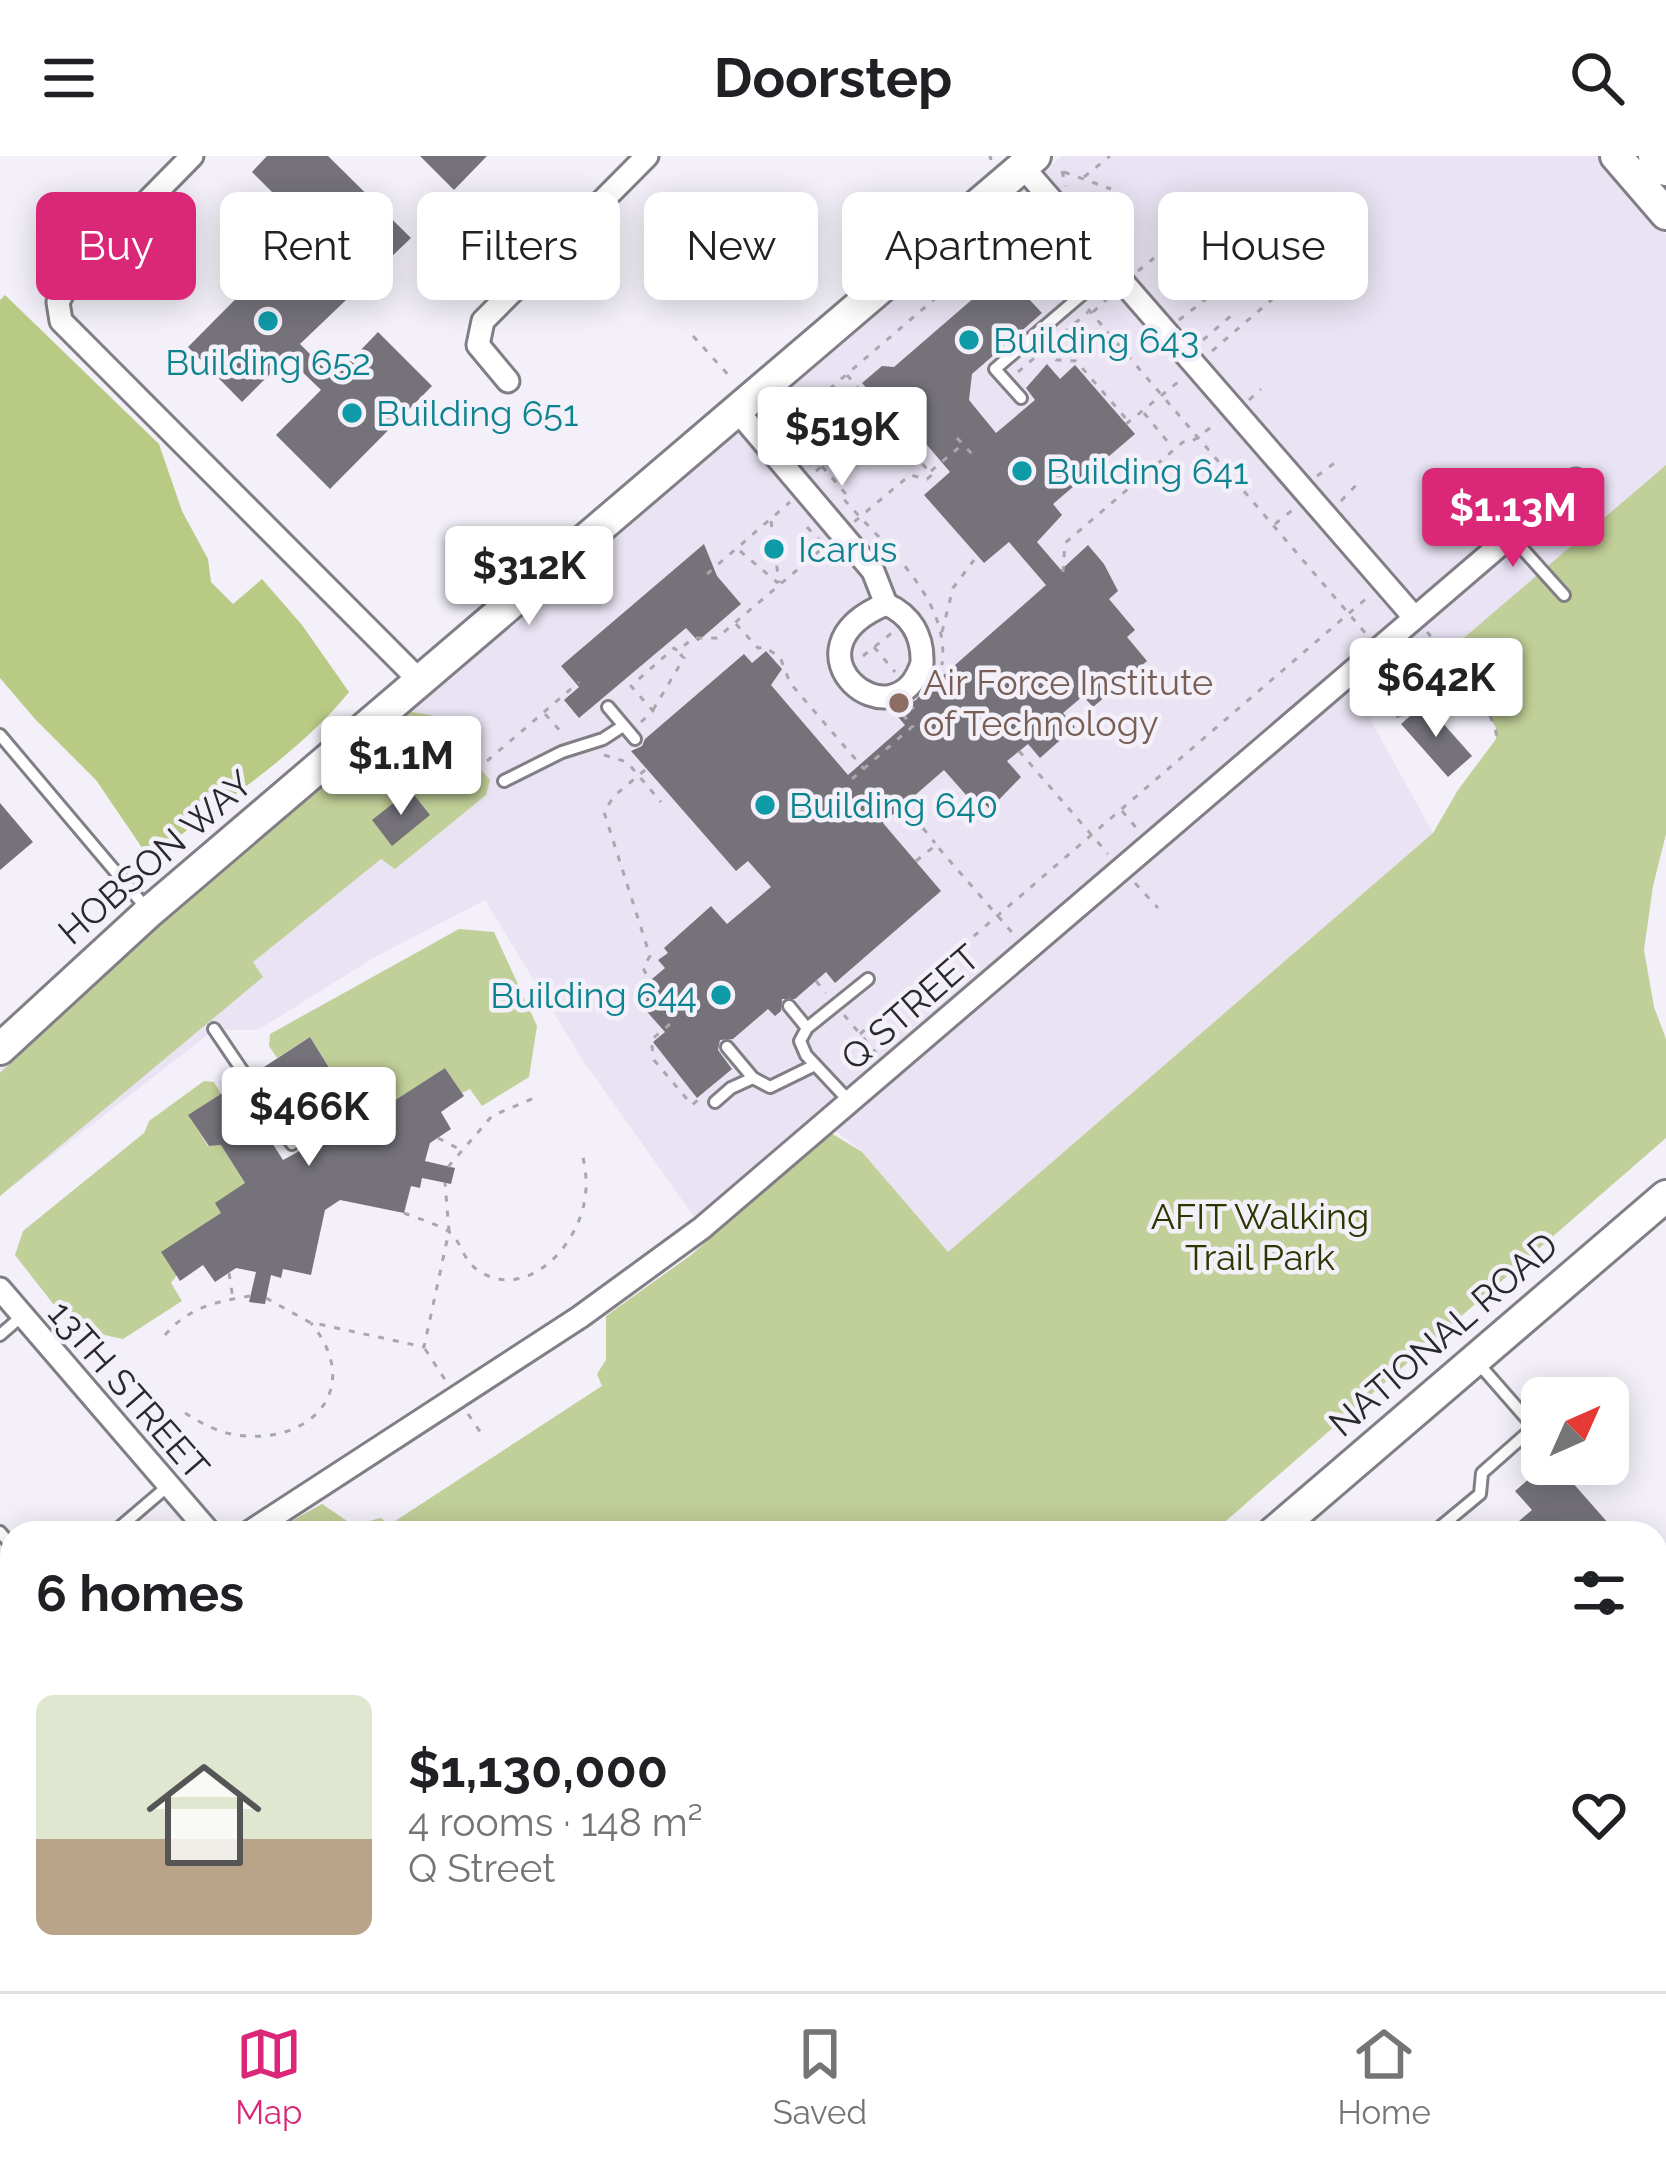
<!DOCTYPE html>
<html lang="en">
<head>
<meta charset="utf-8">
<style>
  body { margin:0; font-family:Raleway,sans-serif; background:#f6f6f6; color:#202124; height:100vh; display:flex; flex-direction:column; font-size:45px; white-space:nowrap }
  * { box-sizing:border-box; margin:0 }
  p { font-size:39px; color:#757577 }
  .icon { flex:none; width:66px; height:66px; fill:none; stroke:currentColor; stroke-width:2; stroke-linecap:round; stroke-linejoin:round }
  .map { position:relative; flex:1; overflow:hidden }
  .side { position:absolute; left:0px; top:1365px; width:1668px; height:471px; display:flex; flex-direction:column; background:#fff; border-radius:36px 36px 0 0; box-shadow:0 6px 30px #0003 }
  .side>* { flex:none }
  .guide { position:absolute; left:36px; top:36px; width:1596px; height:108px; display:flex; gap:24px }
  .needle { width:78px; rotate:45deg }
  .tools { position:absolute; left:1521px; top:1221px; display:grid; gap:24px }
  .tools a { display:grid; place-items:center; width:108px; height:108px; border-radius:18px; background:#fff; box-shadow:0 6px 30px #0003; font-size:60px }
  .price { position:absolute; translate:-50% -102px; padding:0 27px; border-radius:12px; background:#fff; color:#222; font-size:39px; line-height:78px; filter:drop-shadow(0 3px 6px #0008) }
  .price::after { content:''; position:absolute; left:50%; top:72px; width:36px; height:27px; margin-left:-18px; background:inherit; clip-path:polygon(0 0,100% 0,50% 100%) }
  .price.on { background:#db2777; color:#fff }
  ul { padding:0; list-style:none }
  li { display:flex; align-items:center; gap:36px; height:300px; padding:0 36px }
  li+li { border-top:3px solid #e0e0e0 }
  li span { display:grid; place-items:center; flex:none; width:336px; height:240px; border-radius:18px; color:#555 }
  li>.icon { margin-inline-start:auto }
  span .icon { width:144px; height:144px; fill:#fffc; stroke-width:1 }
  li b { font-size:51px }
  h2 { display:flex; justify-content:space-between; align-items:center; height:144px; padding:0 36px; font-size:51px }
  .chip { padding:0 42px; border-radius:18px; background:#fff; box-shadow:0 6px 30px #0003; font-size:42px; line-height:108px }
  .chip.on { background:#db2777; color:#fff }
  header { display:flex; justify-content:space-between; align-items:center; height:156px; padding:0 36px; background:#fff; font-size:54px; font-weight:700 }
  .tab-bar { display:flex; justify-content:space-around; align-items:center; height:168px; border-top:3px solid #e0e0e0; background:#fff; font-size:33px; color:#757577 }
  .tab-bar a { display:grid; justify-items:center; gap:6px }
  .tab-bar .on { color:#db2777 }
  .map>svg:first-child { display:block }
  .built { fill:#e9e3f3 }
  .green { fill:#c1cf98 }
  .forest { fill:#b9ca85 }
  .building { fill:#75727a }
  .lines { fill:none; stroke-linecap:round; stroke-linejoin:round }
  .lane-casing { stroke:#817e86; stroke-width:16 }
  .street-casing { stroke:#817e86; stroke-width:27 }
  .secondary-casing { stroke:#817e86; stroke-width:36 }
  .path { stroke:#a9a6ad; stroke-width:3; stroke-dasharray:6 9; stroke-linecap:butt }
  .lane { stroke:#fff; stroke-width:10 }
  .street { stroke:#fff; stroke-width:21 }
  .secondary { stroke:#fff; stroke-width:30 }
  .culture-dot { fill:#0f9aa8; stroke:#f3f0f9; stroke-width:4.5 }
  .education-dot { fill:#8d6e63; stroke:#f3f0f9; stroke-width:4.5 }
  .labels { text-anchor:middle; stroke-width:9; stroke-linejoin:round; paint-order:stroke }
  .culture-label { font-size:36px; fill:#0d838f; stroke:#f3f0f9; text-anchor:start }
  .education-label { font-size:36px; fill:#785e54; stroke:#f3f0f9; text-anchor:start }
  .street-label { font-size:36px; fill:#29282b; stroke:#f3f0f9 }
  .park-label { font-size:36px; fill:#2c3600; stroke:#f3f0f9 }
</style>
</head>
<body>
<header><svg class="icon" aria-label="menu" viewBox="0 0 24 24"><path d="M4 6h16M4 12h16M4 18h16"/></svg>Doorstep<svg class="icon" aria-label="search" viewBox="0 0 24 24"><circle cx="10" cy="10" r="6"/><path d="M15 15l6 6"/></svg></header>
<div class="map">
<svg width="1666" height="1835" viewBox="0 0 1666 1835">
  <rect width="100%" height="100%" fill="#f3f0f9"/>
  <path class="built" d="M1062,0H1599L1666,78V309L1370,563L1433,677L948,1096L862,996L826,967L702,1072L582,903L485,744L375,801L258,874H214L0,1040V914L157,762Z"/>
  <path class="green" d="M1666,309V678L1653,730L1644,794L1654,851L1666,883V982L1212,1377H270L322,1348L353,1369L381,1362L389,1369L602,1230L597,1218L606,1204V1160L691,1099L831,977L862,996L948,1096L1433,677L1458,634L1496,583V572L1488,557L1445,498Z
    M402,554L434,560L490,624L486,639L395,713L381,703L253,806L263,821L0,1040V917L282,655Z
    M459,773L494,776L537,870L529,921L482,950L470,933L462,937L445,912L386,950L348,960L325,923L330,912L310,881L277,902L269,890L270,878Z
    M204,925L214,926L221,938L189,960L208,990L221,989L245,1027L171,1127L182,1145L123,1183L72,1172L15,1099L23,1075L144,977L149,965Z
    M451,1824H695L682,1835H449Z"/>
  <path class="forest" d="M5,139L159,288L182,355L208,403L211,426L233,448L262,423L302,469L349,536C300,597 226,643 165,691L147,699L96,624L35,563L0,522V144Z"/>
  <path class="building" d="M267,0H328L411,82L300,188L334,222L378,176L432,230L330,333L276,279L321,234L287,201L242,246L188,191L307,71L252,16Z
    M420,0H487L454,34Z
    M1005,115L1010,121L1016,116L1033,136L1027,141L1042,157L972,218L969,244L996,277L1035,244L1026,232L1047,208L1060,223L1075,209L1135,278L1053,348L1062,359L1037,386L1061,414L1088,389L1104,408L1118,435L1109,443L1135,474L1127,481L1147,505L1093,551L1083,540L1063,557L1075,571L1040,602L1028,588L1007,605L1021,621L990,653L971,636L967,640L944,614L883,667L941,735L835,827L826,816L795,843H782L781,855L775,860L768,853L733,883L720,884L718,894L732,913L697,942L653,886L665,876L641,849L647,843L639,834L665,812L658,804L668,797L664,792L711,750L727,768L771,731L748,705L736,715L631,595L642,590L645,583L744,498L752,507L766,495L782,513L771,529L848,619L905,569L893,555L916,544L934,520L938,524L1046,429L1009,386L984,407L924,339L950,316L892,248L879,246L862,227L882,210L894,211Z
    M704,388L717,420L741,448L698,485L686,472L579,562L564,544L579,531L561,510Z
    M1425,547L1472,600L1448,621L1401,568Z
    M410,634L430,659L392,690L372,664Z
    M0,647L33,686L0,714Z
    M310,881L330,913L325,916V923L348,960L380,940L386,950L445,912L464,940L441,956L451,973L430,987L425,1005L455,1012L451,1028L422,1022L420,1032L411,1030L404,1057L340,1044L325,1054L311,1119L283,1113L281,1122L271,1119L265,1148L249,1146L256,1116L236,1112L215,1126L203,1109L180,1125L161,1096L221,1057L215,1047L245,1027L221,989L209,990L188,959L235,929L283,1004L296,997L312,985L264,911Z
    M1546,1308H1556L1617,1377H1505L1532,1354L1515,1335Z"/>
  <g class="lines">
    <g class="lane-casing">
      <path id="lane" d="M1021,242L995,213L1112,113
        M1510,379L1564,439
        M608,551L635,583
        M0,579L147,753
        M504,625L562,596L603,583L623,570
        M789,850L807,872
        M214,873L292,988
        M727,891L753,922L770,931L815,909
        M715,946L731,932L753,922
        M850,946L806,899L800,885L807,872L868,823
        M0,1179L22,1160
        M0,1376L12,1390
        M113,1377L168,1330
        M1433,1377L1480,1338L1482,1317L1534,1271L1478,1207
        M901,1824L911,1835"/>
    </g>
    <g class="street-casing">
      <path id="street" d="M192,0L70,124L58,146L61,165L419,524
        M1022,10L1414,461
        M508,225L478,189L483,165L647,0
        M735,252L873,415L886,448
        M886,448C911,459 923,480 922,507C895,593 775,494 886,448Z
        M0,1133L210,1377
        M248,1377L580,1161L702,1072L1576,324
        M436,1835L438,1824"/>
    </g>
    <g class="secondary-casing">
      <path id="secondary" d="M1616,0L1666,58
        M1654,0L1666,14
        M0,893L149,756L1035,0
        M1273,1377L1666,1040
        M744,1835L757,1824"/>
    </g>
    <path class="path" d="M990,0L991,4
      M1062,15L1066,30
      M1064,16L1111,33
      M1084,21L1110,0
      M1006,58L1070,132
      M1101,70L1115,58
      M1054,110L1070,97
      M1138,115L1154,102
      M1088,153L1367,479
      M1093,156L1108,142
      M1179,164L1206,143
      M693,180L732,223
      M1203,184L1233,158
      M1045,193L1056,204L1076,205L1129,266
      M1212,195L1361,67
      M1018,216L1088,156
      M847,219L880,258
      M1249,244L1261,233
      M1144,257L1172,291
      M1126,268L1183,222
      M784,272L1021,69L1027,42
      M783,273L803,297L807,293L845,337L841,340C881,387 951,441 942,509
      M957,282L972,298
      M816,315L881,259L932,319L927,323L910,319L854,366
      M931,315L963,288
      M1317,320L1340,303
      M1341,345L1360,325
      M771,365L779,427
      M1275,368L1295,352
      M807,371L825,390
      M740,395L778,427
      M1063,416L1065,387L1183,286H1191L1217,267
      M707,418L790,346
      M736,468L758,492L764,491L780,501L790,527L864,613
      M942,476L953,432L974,404
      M1427,476C1448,501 1495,551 1497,583
      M874,491L895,516
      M863,500L893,476
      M1386,513L1397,540L1411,556L1389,563
      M926,541L940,519
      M653,554L684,502L679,497
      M545,558L563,578
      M641,566L653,555L631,530L674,492L678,495L693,482H717L824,391
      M1019,595L1108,698
      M604,599L627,606L661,646
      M487,605L579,526
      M645,614L614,640L604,656L650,800L643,812L650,825
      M852,623L913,570L904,560L914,551
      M904,649L935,687
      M1122,655L1139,675
      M916,705L936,689L1016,781
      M1135,727L1158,752
      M816,825L826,837
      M844,859L876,897
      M670,868L651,884L654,904L692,949L699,943
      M860,878L1368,441
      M438,982L461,994
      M448,1011L492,960L534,942
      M404,1057C417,1062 437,1068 448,1075C465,1087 460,1110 491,1121C536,1136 576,1087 584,1048C588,1029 586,1012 581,993
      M229,1117L233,1143
      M266,1142L309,1166L424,1191L449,1075L445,1027
      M165,1179C189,1151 215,1146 250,1140
      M425,1193L446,1225
      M185,1257C201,1267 217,1276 236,1279C310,1290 365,1233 311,1167
      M468,1258L481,1277"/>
    <use href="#lane" class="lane"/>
    <use href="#street" class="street"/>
    <use href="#secondary" class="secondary"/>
  </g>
  <g class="culture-dot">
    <circle cx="268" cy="165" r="12"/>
    <circle cx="969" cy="184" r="12"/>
    <circle cx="352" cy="257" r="12"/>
    <circle cx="1022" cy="315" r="12"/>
    <circle cx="774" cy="393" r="12"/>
    <circle cx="765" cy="649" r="12"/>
    <circle cx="721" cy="839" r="12"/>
  </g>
  <circle class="education-dot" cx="899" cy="547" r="12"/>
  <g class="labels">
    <g class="culture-label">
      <text x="993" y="197">Building 643</text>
      <text x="268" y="219" text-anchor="middle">Building 652</text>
      <text x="376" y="270">Building 651</text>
      <text x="1046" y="328">Building 641</text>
      <text x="798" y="406">Icarus</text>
      <text x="789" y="662">Building 640</text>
      <text x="697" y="852" text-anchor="end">Building 644</text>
    </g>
    <g class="education-label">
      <text x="923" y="539">Air Force Institute<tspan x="923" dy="41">of Technology</tspan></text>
    </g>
    <g class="street-label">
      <text transform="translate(155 701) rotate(-41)" y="13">HOBSON WAY</text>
      <text transform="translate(910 851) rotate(-41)" y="13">Q STREET</text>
      <text transform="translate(1443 1178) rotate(-41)" y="13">NATIONAL ROAD</text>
      <text transform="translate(129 1234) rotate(49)" y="13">13TH STREET</text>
    </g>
    <g class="park-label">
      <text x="1260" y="1073">AFIT Walking<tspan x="1260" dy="41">Trail Park</tspan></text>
    </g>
  </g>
</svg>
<div class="tools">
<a><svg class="needle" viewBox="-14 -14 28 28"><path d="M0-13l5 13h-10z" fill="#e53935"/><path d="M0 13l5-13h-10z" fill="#757577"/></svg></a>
</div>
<b class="price" style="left:842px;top:333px">$519K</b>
<b class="price on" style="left:1513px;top:414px">$1.13M</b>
<b class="price" style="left:529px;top:472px">$312K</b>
<b class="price" style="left:1436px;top:584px">$642K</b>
<b class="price" style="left:401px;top:662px">$1.1M</b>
<b class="price" style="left:309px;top:1013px">$466K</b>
<div class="guide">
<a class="chip on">Buy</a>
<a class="chip">Rent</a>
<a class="chip">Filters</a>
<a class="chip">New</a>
<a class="chip">Apartment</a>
<a class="chip">House</a>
</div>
<section class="side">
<h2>6 homes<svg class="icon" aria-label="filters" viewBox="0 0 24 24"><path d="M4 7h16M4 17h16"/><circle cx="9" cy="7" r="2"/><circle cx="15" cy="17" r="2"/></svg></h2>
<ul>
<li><span style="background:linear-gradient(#dfe7d0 60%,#b9a48a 0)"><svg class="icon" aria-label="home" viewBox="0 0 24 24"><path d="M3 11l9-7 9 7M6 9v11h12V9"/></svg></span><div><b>$1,130,000</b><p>4 rooms · 148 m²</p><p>Q Street</p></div><svg class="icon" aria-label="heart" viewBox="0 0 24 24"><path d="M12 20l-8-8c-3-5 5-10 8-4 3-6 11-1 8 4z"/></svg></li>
</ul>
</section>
</div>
<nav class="tab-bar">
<a class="on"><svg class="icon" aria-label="map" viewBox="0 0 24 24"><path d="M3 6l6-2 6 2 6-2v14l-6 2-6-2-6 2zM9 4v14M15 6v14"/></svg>Map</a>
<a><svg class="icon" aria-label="saved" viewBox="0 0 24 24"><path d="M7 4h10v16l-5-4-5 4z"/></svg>Saved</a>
<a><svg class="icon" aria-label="home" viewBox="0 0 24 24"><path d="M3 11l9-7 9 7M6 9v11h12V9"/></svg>Home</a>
</nav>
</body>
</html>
